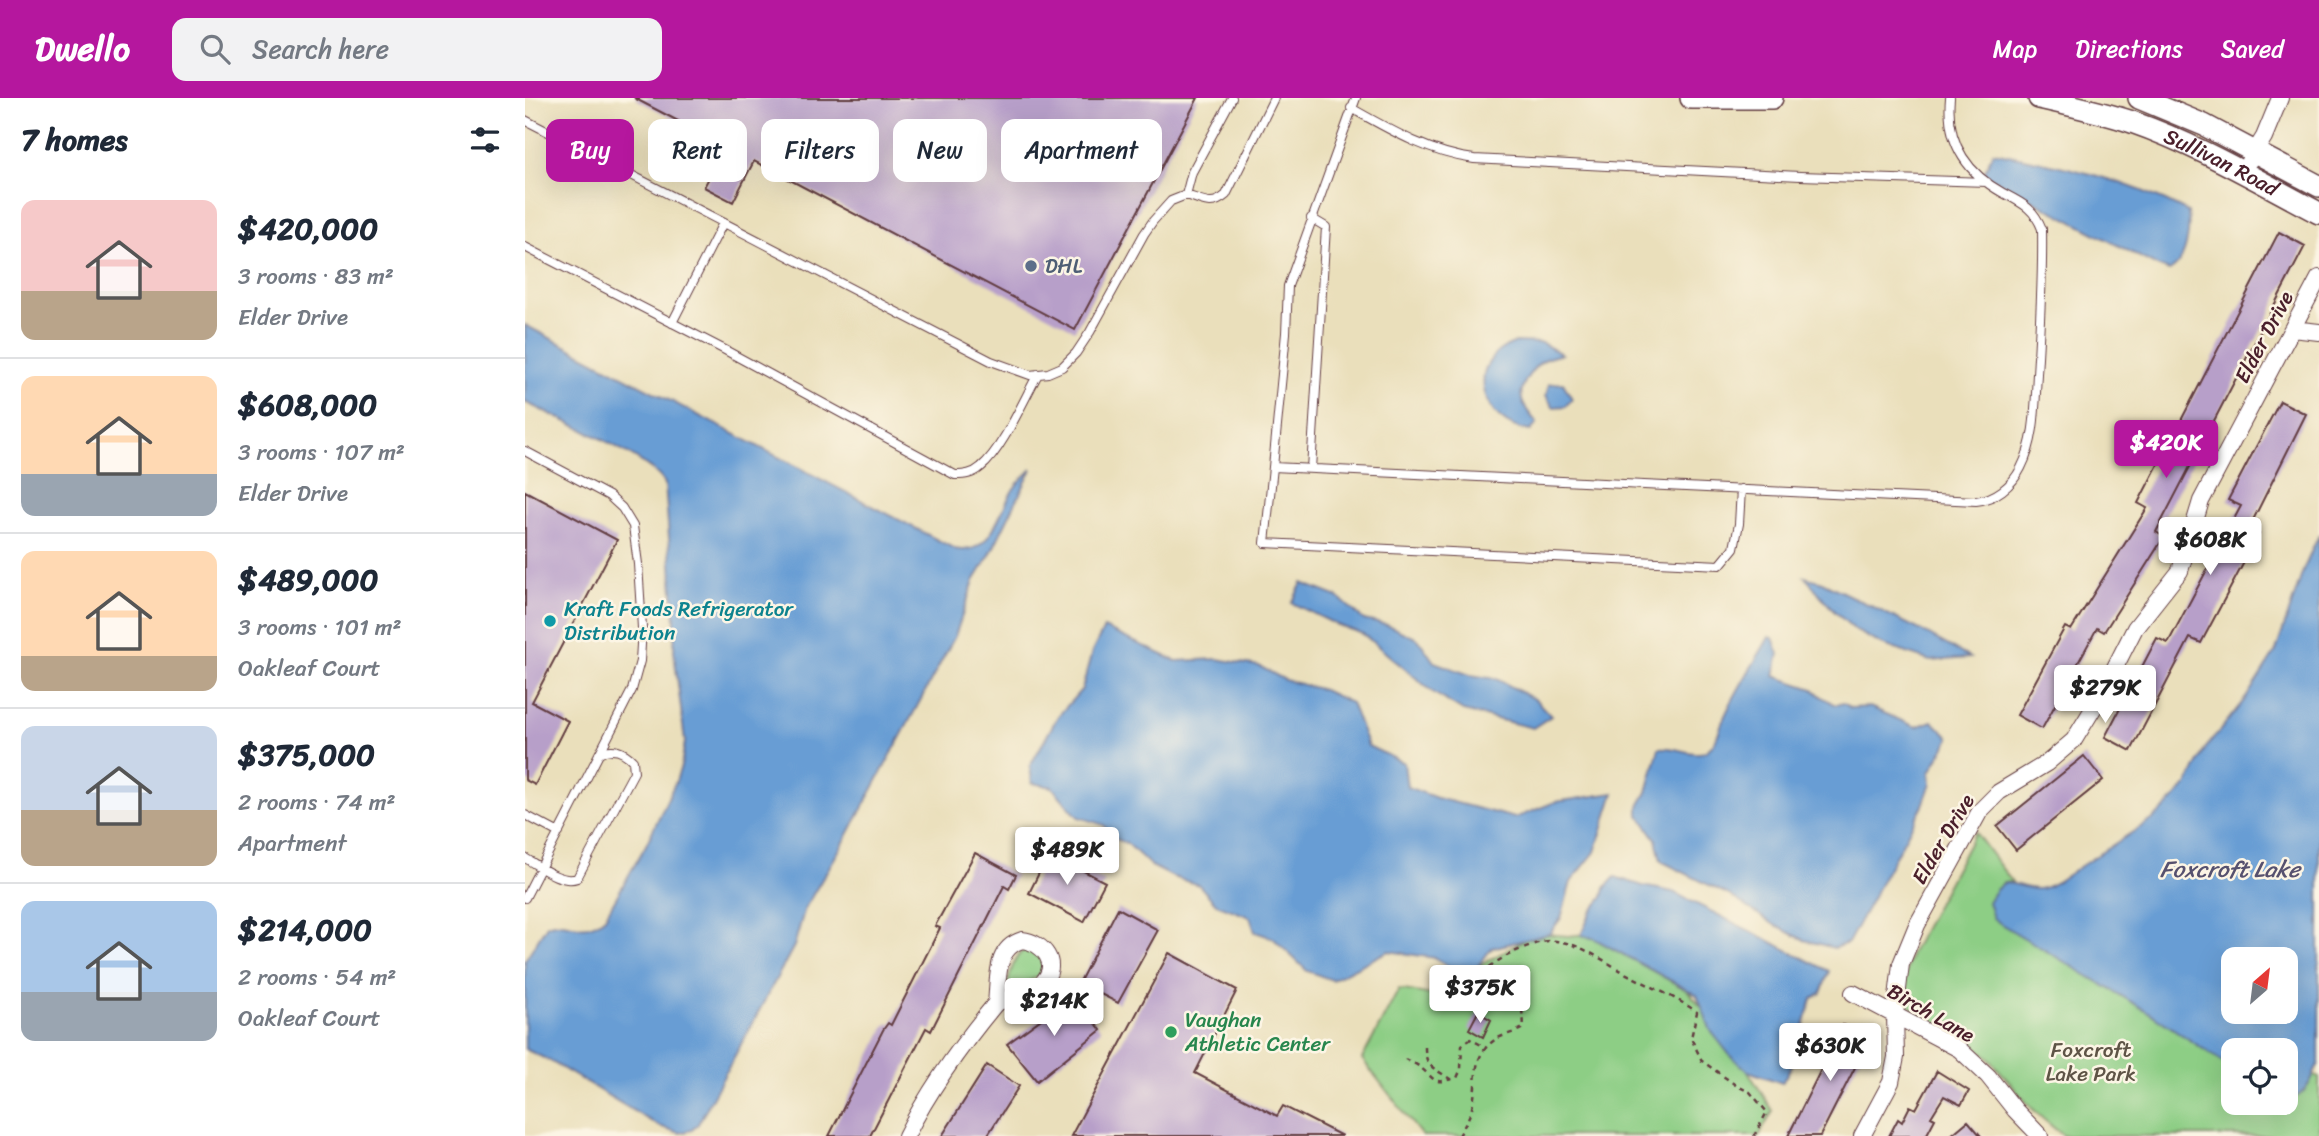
<!DOCTYPE html>
<html lang="en">
<head>
<meta charset="utf-8">
<style>
  body { margin:0; font-family:Sriracha,sans-serif; background:#f2f2f3; color:#1f2937; height:100vh; display:flex; flex-direction:column; font-size:26px; white-space:nowrap }
  * { box-sizing:border-box; margin:0 }
  p { font-size:23px; color:#747a83 }
  .icon { flex:none; width:38px; height:38px; fill:none; stroke:currentColor; stroke-width:2; stroke-linecap:round; stroke-linejoin:round }
  .map { position:relative; flex:1; overflow:hidden }
  .drawer { display:flex; flex-direction:column; background:#fff; width:525px }
  .drawer>* { flex:none }
  .top-card { position:absolute; left:21px; top:21px; width:665px; height:63px; display:flex; gap:14px }
  .needle { width:46px; rotate:28deg }
  .tools { position:absolute; left:1696px; top:849px; display:grid; gap:14px }
  .tools a { display:grid; place-items:center; width:77px; height:77px; border-radius:14px; background:#fff; box-shadow:0 7px 28px #0002; font-size:35px }
  .price { position:absolute; translate:-50% -60px; padding:0 16px; border-radius:7px; background:#fff; color:#222; font-size:23px; line-height:46px; filter:drop-shadow(0 2px 4px #0008) }
  .price::after { content:''; position:absolute; left:50%; top:42px; width:21px; height:16px; margin-left:-10px; background:inherit; clip-path:polygon(0 0,100% 0,50% 100%) }
  .price.current { background:#b5179e; color:#fff }
  ul { padding:0; list-style:none }
  li { display:flex; align-items:center; gap:21px; height:175px; padding:0 21px }
  li+li { border-top:2px solid #e0e1e3 }
  li span { display:grid; place-items:center; flex:none; width:196px; height:140px; border-radius:14px; color:#555 }
  li>.icon { margin-inline-start:auto }
  span .icon { width:84px; height:84px; fill:#fffc; stroke-width:1 }
  li b { font-size:30px }
  h2 { display:flex; justify-content:space-between; align-items:center; height:84px; padding:0 21px; font-size:30px }
  .chip { padding:0 24px; border-radius:14px; background:#fff; box-shadow:0 7px 28px #0002; font-size:24px; line-height:63px }
  .chip.current { background:#b5179e; color:#fff }
  header { display:flex; align-items:center; gap:42px; box-sizing:border-box; height:98px; padding:0 35px; background:#b5179e; color:#fff }
  header strong { font-size:33px }
  nav { display:flex; gap:38px; margin-inline-start:auto; font-size:24px }
  .search { width:490px; height:63px; background:#f2f2f3; display:flex; align-items:center; gap:18px; box-sizing:border-box; padding:0 24px; border-radius:14px; color:#747a83; font-size:26px }
  main { display:flex; flex:1; min-height:0 }
  .map>svg:first-child { display:block }
  .green { fill:#8dce85; stroke:#6c7658; stroke-width:2 }
  .water { fill:#689dd4; stroke:#595e80; stroke-width:2; fill-rule:evenodd }
  .building { fill:#b79fc9 }
  .lines { fill:none; stroke-linecap:round; stroke-linejoin:round }
  .service-casing { stroke:#623c41; stroke-width:10 }
  .minor-casing { stroke:#623c41; stroke-width:18 }
  .tertiary-casing { stroke:#623c41; stroke-width:24 }
  .path { stroke:#623c41; stroke-width:2.5; stroke-dasharray:5 5; stroke-linecap:butt }
  .service { stroke:#fff; stroke-width:8 }
  .minor { stroke:#fff; stroke-width:16 }
  .tertiary { stroke:#fff; stroke-width:21 }
  .service-dot { fill:#5c6f8a; stroke:#fcf5e5; stroke-width:2.5 }
  .culture-dot { fill:#0f9aa8; stroke:#fcf5e5; stroke-width:2.5 }
  .leisure-dot { fill:#2e9e5b; stroke:#fcf5e5; stroke-width:2.5 }
  .labels { text-anchor:middle; stroke-width:5; stroke-linejoin:round; paint-order:stroke }
  .street-label { font-size:21px; fill:#4a1f2b; stroke:#fcf5e5 }
  .service-label { font-size:21px; fill:#4e5e75; stroke:#fcf5e5; text-anchor:start }
  .culture-label { font-size:21px; fill:#0d838f; stroke:#fcf5e5; text-anchor:start }
  .leisure-label { font-size:21px; fill:#27864d; stroke:#fcf5e5; text-anchor:start }
  .park-label { font-size:21px; fill:#5e5446; stroke:#fcf5e5 }
  .water-label { font-size:23px; font-style:italic; fill:#56516f; stroke:#fcf5e5 }
</style>
</head>
<body>
<header>
<strong>Dwello</strong>
<div class="search"><svg class="icon" aria-label="search" viewBox="0 0 24 24"><circle cx="10" cy="10" r="6"/><path d="M15 15l6 6"/></svg>Search here</div>
<nav><a>Map</a><a>Directions</a><a>Saved</a></nav>
</header>
<main>
<section class="drawer">
<h2>7 homes<svg class="icon" aria-label="filters" viewBox="0 0 24 24"><path d="M4 7h16M4 17h16"/><circle cx="9" cy="7" r="2"/><circle cx="15" cy="17" r="2"/></svg></h2>
<ul>
<li><span style="background:linear-gradient(#f6c9c9 65%,#b9a48a 0)"><svg class="icon" aria-label="home" viewBox="0 0 24 24"><path d="M3 11l9-7 9 7M6 9v11h12V9"/></svg></span><div><b>$420,000</b><p>3 rooms · 83 m²</p><p>Elder Drive</p></div></li>
<li><span style="background:linear-gradient(#ffd9b3 70%,#9aa5b1 0)"><svg class="icon" aria-label="home" viewBox="0 0 24 24"><path d="M3 11l9-7 9 7M6 9v11h12V9"/></svg></span><div><b>$608,000</b><p>3 rooms · 107 m²</p><p>Elder Drive</p></div></li>
<li><span style="background:linear-gradient(#ffd9b3 75%,#b9a48a 0)"><svg class="icon" aria-label="home" viewBox="0 0 24 24"><path d="M3 11l9-7 9 7M6 9v11h12V9"/></svg></span><div><b>$489,000</b><p>3 rooms · 101 m²</p><p>Oakleaf Court</p></div></li>
<li><span style="background:linear-gradient(#c9d6e8 60%,#b9a48a 0)"><svg class="icon" aria-label="home" viewBox="0 0 24 24"><path d="M3 11l9-7 9 7M6 9v11h12V9"/></svg></span><div><b>$375,000</b><p>2 rooms · 74 m²</p><p>Apartment</p></div></li>
<li><span style="background:linear-gradient(#a9c7e8 65%,#9aa5b1 0)"><svg class="icon" aria-label="home" viewBox="0 0 24 24"><path d="M3 11l9-7 9 7M6 9v11h12V9"/></svg></span><div><b>$214,000</b><p>2 rooms · 54 m²</p><p>Oakleaf Court</p></div></li>
</ul>
</section>
<div class="map">
<svg width="1794" height="1038" viewBox="0 0 1794 1038">
  <rect width="100%" height="100%" fill="#fcf5e5"/>
  <filter id="ink" filterUnits="userSpaceOnUse"><feTurbulence type="fractalNoise" baseFrequency=".0143" numOctaves="2"/><feDisplacementMap in="SourceGraphic" scale="14" xChannelSelector="R" yChannelSelector="G"/><feConvolveMatrix kernelMatrix="1 2 1 2 8 2 1 2 1" color-interpolation-filters="sRGB"/></filter>
  <filter id="wash" filterUnits="userSpaceOnUse"><feTurbulence type="fractalNoise" baseFrequency=".00686" numOctaves="4" result="noise"/><feDisplacementMap in="SourceGraphic" scale="28" xChannelSelector="R" yChannelSelector="G"/><feGaussianBlur stdDeviation="1.57" result="paint"/><feColorMatrix in="noise" values="0 0 0 0 0 0 0 0 0 0 0 0 0 0 0 0 0 1.4 0 .05"/><feComposite in="paint" operator="in"/></filter>
  <g filter="url(#wash)">
    <rect width="100%" height="100%" fill="#eadfbb"/>
    <path class="green" d="M1450,734L1487,784L1478,785L1468,796L1477,826L1625,915L1708,971V1004H1760L1761,1002C1775,1000 1782,990 1788,977L1794,980V1038H1539C1526,1028 1514,1018 1503,1006C1482,983 1466,958 1440,940C1427,931 1387,916 1381,903C1375,890 1383,869 1386,855Z
      M1012,835L1043,838L1062,836L1163,893L1197,932L1248,1013L1234,1038H897L837,961L874,891L935,902L952,869Z
      M501,851L511,853L519,867L512,879L490,890H486L483,885C486,873 489,857 501,851Z"/>
    <path class="water" d="M1468,54C1536,67 1601,81 1663,114C1665,132 1662,164 1644,173L1632,168L1463,79L1459,75Z
      M0,227L430,451C466,459 473,416 488,392C493,384 500,378 507,371L465,457L449,483L430,538L319,744L280,810L269,848L173,1026L167,1032L155,1035L134,1028L25,963L0,951V862L22,827C42,818 56,840 80,819L121,747L151,683L156,668L160,644L149,554L150,521L140,386C128,360 29,319 0,304Z
      M991,244L1017,245L1037,256C1032,258 1025,259 1021,261C1009,267 993,288 997,302C999,311 1007,318 1012,325L1006,333C956,327 937,263 991,244Z
      M1038,285L1047,301L1041,308L1028,309L1021,298L1024,286Z
      M1794,437V965C1787,981 1781,999 1762,1002L1760,952H1708V971L1625,915L1476,826L1468,820L1463,804C1480,773 1485,789 1511,791C1519,791 1526,787 1533,783L1626,722L1641,710L1663,686L1680,651L1721,600L1751,553L1779,470ZM1708,861H1760V914H1708Z
      M1280,479L1295,483L1395,532L1445,560L1405,563L1356,546L1331,533L1309,513Z
      M777,485L813,499L839,522L862,527L893,541L909,564L945,577L972,581L1011,602L1026,618L1008,630L938,613L909,595L838,536L812,527L767,505Z
      M579,530L651,563L692,561L734,568L760,582L798,592L826,605L843,648L879,665L882,689L912,700L990,720L1030,704L1089,695L1070,754L1046,784L1036,820L1024,836L967,850L952,869L935,877L910,860L863,853L807,882L782,873L748,840L730,834L725,819L691,806L674,787L648,779L626,768L603,746L586,739L579,727L553,719L527,689L507,685L505,668L533,618L557,591L567,554Z
      M1244,539L1248,540L1254,556L1249,578L1288,591L1297,599L1311,607L1318,605L1326,610L1345,609L1391,629L1407,623L1425,640L1405,674L1406,685L1398,707L1323,845L1309,850L1279,842L1251,828L1204,797L1136,763L1131,741L1114,717V708L1122,694L1134,650C1149,647 1170,660 1181,653C1192,646 1194,631 1199,620C1211,592 1229,566 1244,539Z
      M1090,779L1118,788L1148,794L1304,873L1296,895L1287,901L1268,965L1257,985L1223,973L1204,956L1186,933L1172,897L1070,841L1056,837L1066,814L1078,799L1080,790Z"/>
    <g id="blocks">
      <path class="building" d="M109,0H673L550,232L229,63L208,104L179,89L201,48Z
        M1754,134L1780,148L1631,434L1639,439L1579,534L1572,530L1517,631L1492,617L1540,529L1546,532L1622,410L1613,405Z
        M1755,303L1781,316L1724,430L1734,436L1676,545L1665,540L1606,653L1580,639L1632,540L1643,545L1716,408L1703,402Z
        M0,393L92,442L7,604L43,623L10,687L0,682Z
        M1559,658L1578,682L1491,752L1472,728Z
        M450,755L491,777L484,791L479,788L406,933L401,930L345,1038H304L358,932L363,925L366,927L415,830L410,828Z
        M524,755L580,784L559,824L504,795Z
        M593,810L633,832L593,905L554,885Z
        M644,855L712,892L670,975L752,1018L758,1008L817,1038H546Z
        M549,897L576,932L512,983L482,946Z
        M953,914L966,922L958,939L944,931Z
        M1318,927L1345,940L1295,1038H1263Z
        M462,967L494,988L462,1038H417Z
        M1412,973L1444,993L1436,1007L1419,998L1406,1019L1410,1021L1401,1038H1364L1373,1021L1377,1024L1385,1008L1391,1011Z
        M1443,1023L1456,1038H1425Z"/>
    </g>
  </g>
  <g filter="url(#ink)">
    <use href="#blocks" fill-opacity="0" stroke="#623c41" stroke-width="2"/>
    <g class="lines">
      <g class="service-casing">
        <path id="service" d="M831,0L763,188L761,235L748,369L1451,403C1470,401 1487,388 1496,370C1511,341 1510,307 1512,276C1515,228 1518,179 1517,131C1509,110 1497,105 1478,95C1440,74 1421,43 1425,0
          M826,10C865,32 904,55 949,61L1275,78L1462,84
          M0,22L466,263L505,277L523,275L537,269L551,255L565,234L619,136L628,123L646,103L661,97C678,102 686,110 701,97L749,0
          M661,97L667,74L707,0
          M0,149L200,252L430,377C440,377 448,376 456,369C477,352 499,301 513,276
          M147,225L198,125
          M0,353L84,398L97,410L108,428L113,466L117,530L115,563L107,592L0,800
          M748,369L740,445L1195,467L1209,450L1214,426L1216,391
          M786,371L801,129L786,120
          M0,717L34,735
          M0,760C14,768 36,786 52,780L109,674L108,663C99,653 87,648 74,656"/>
      </g>
      <g class="minor-casing">
        <path id="minor" d="M1724,63L1739,39L1755,0
          M1767,231L1794,234
          M497,842C518,844 536,866 517,885C507,896 485,900 471,905C474,881 469,851 497,842Z
          M1328,895L1434,951L1463,978L1490,1012L1515,1038
          M381,1038C405,990 437,946 471,905
          M1337,1038L1366,984L1371,959L1370,916L1376,866L1392,827L1455,713L1474,694L1522,665L1549,642L1574,601L1610,530L1655,473L1676,403L1794,180"/>
      </g>
      <g class="tertiary-casing">
        <g id="tertiary">
          <path d="M1166,0H1247"/>
          <path id="s1" d="M1514,0C1545,7 1577,14 1607,24C1673,47 1733,83 1794,115"/>
          <path d="M1614,0L1679,27L1794,88"/>
        </g>
      </g>
      <path class="path" d="M900,949C900,970 910,970 925,981
        M880,961C885,964 892,966 896,970C913,984 907,986 932,980L936,971L937,947L945,941L962,950
        M934,1038C938,1030 943,1022 946,1013C955,986 942,958 973,940C981,936 990,935 998,930C1000,922 997,918 997,911C996,901 998,894 995,885L985,881L961,895L957,875C972,861 1009,841 1031,843C1056,846 1079,863 1100,875C1124,888 1149,898 1172,914L1166,940L1177,963L1212,988L1225,994L1242,1014L1229,1038"/>
      <use href="#service" class="service"/>
      <use href="#minor" class="minor"/>
      <use href="#tertiary" class="tertiary"/>
    </g>
  </g>
  <circle class="service-dot" cx="506" cy="168" r="7"/>
  <circle class="culture-dot" cx="25" cy="523" r="7"/>
  <circle class="leisure-dot" cx="646" cy="934" r="7"/>
  <g class="labels">
    <g class="street-label">
      <text dy="7" stroke="none"><textPath href="#s1" startOffset="194">Sullivan Road</textPath></text>
      <text transform="translate(1739 239) rotate(-62)" y="7">Elder Drive</text>
      <text transform="translate(1418 741) rotate(-59)" y="7">Elder Drive</text>
      <text transform="translate(1406 915) rotate(30)" y="7">Birch Lane</text>
    </g>
    <g class="service-label">
      <text x="520" y="175">DHL</text>
    </g>
    <g class="culture-label">
      <text x="39" y="518">Kraft Foods Refrigerator<tspan x="39" dy="24">Distribution</tspan></text>
    </g>
    <g class="leisure-label">
      <text x="660" y="929">Vaughan<tspan x="660" dy="24">Athletic Center</tspan></text>
    </g>
    <g class="park-label">
      <text x="1566" y="959">Foxcroft<tspan x="1566" dy="24">Lake Park</tspan></text>
    </g>
    <g class="water-label">
      <text x="1705" y="779">Foxcroft Lake</text>
    </g>
  </g>
</svg>
<div class="tools">
<a><svg class="needle" viewBox="-14 -14 28 28"><path d="M0-13l5 13h-10z" fill="#e53935"/><path d="M0 13l5-13h-10z" fill="#747a83"/></svg></a>
<a><svg class="icon" aria-label="locate" viewBox="0 0 24 24"><circle cx="12" cy="12" r="6"/><path d="M12 2v4M12 18v4M2 12h4M18 12h4"/></svg></a>
</div>
<b class="price current" style="left:1641px;top:382px">$420K</b>
<b class="price" style="left:1685px;top:479px">$608K</b>
<b class="price" style="left:1580px;top:627px">$279K</b>
<b class="price" style="left:542px;top:789px">$489K</b>
<b class="price" style="left:955px;top:927px">$375K</b>
<b class="price" style="left:529px;top:940px">$214K</b>
<b class="price" style="left:1305px;top:985px">$630K</b>
<div class="top-card">
<a class="chip current">Buy</a>
<a class="chip">Rent</a>
<a class="chip">Filters</a>
<a class="chip">New</a>
<a class="chip">Apartment</a>
</div>
</div>
</main>
</body>
</html>
